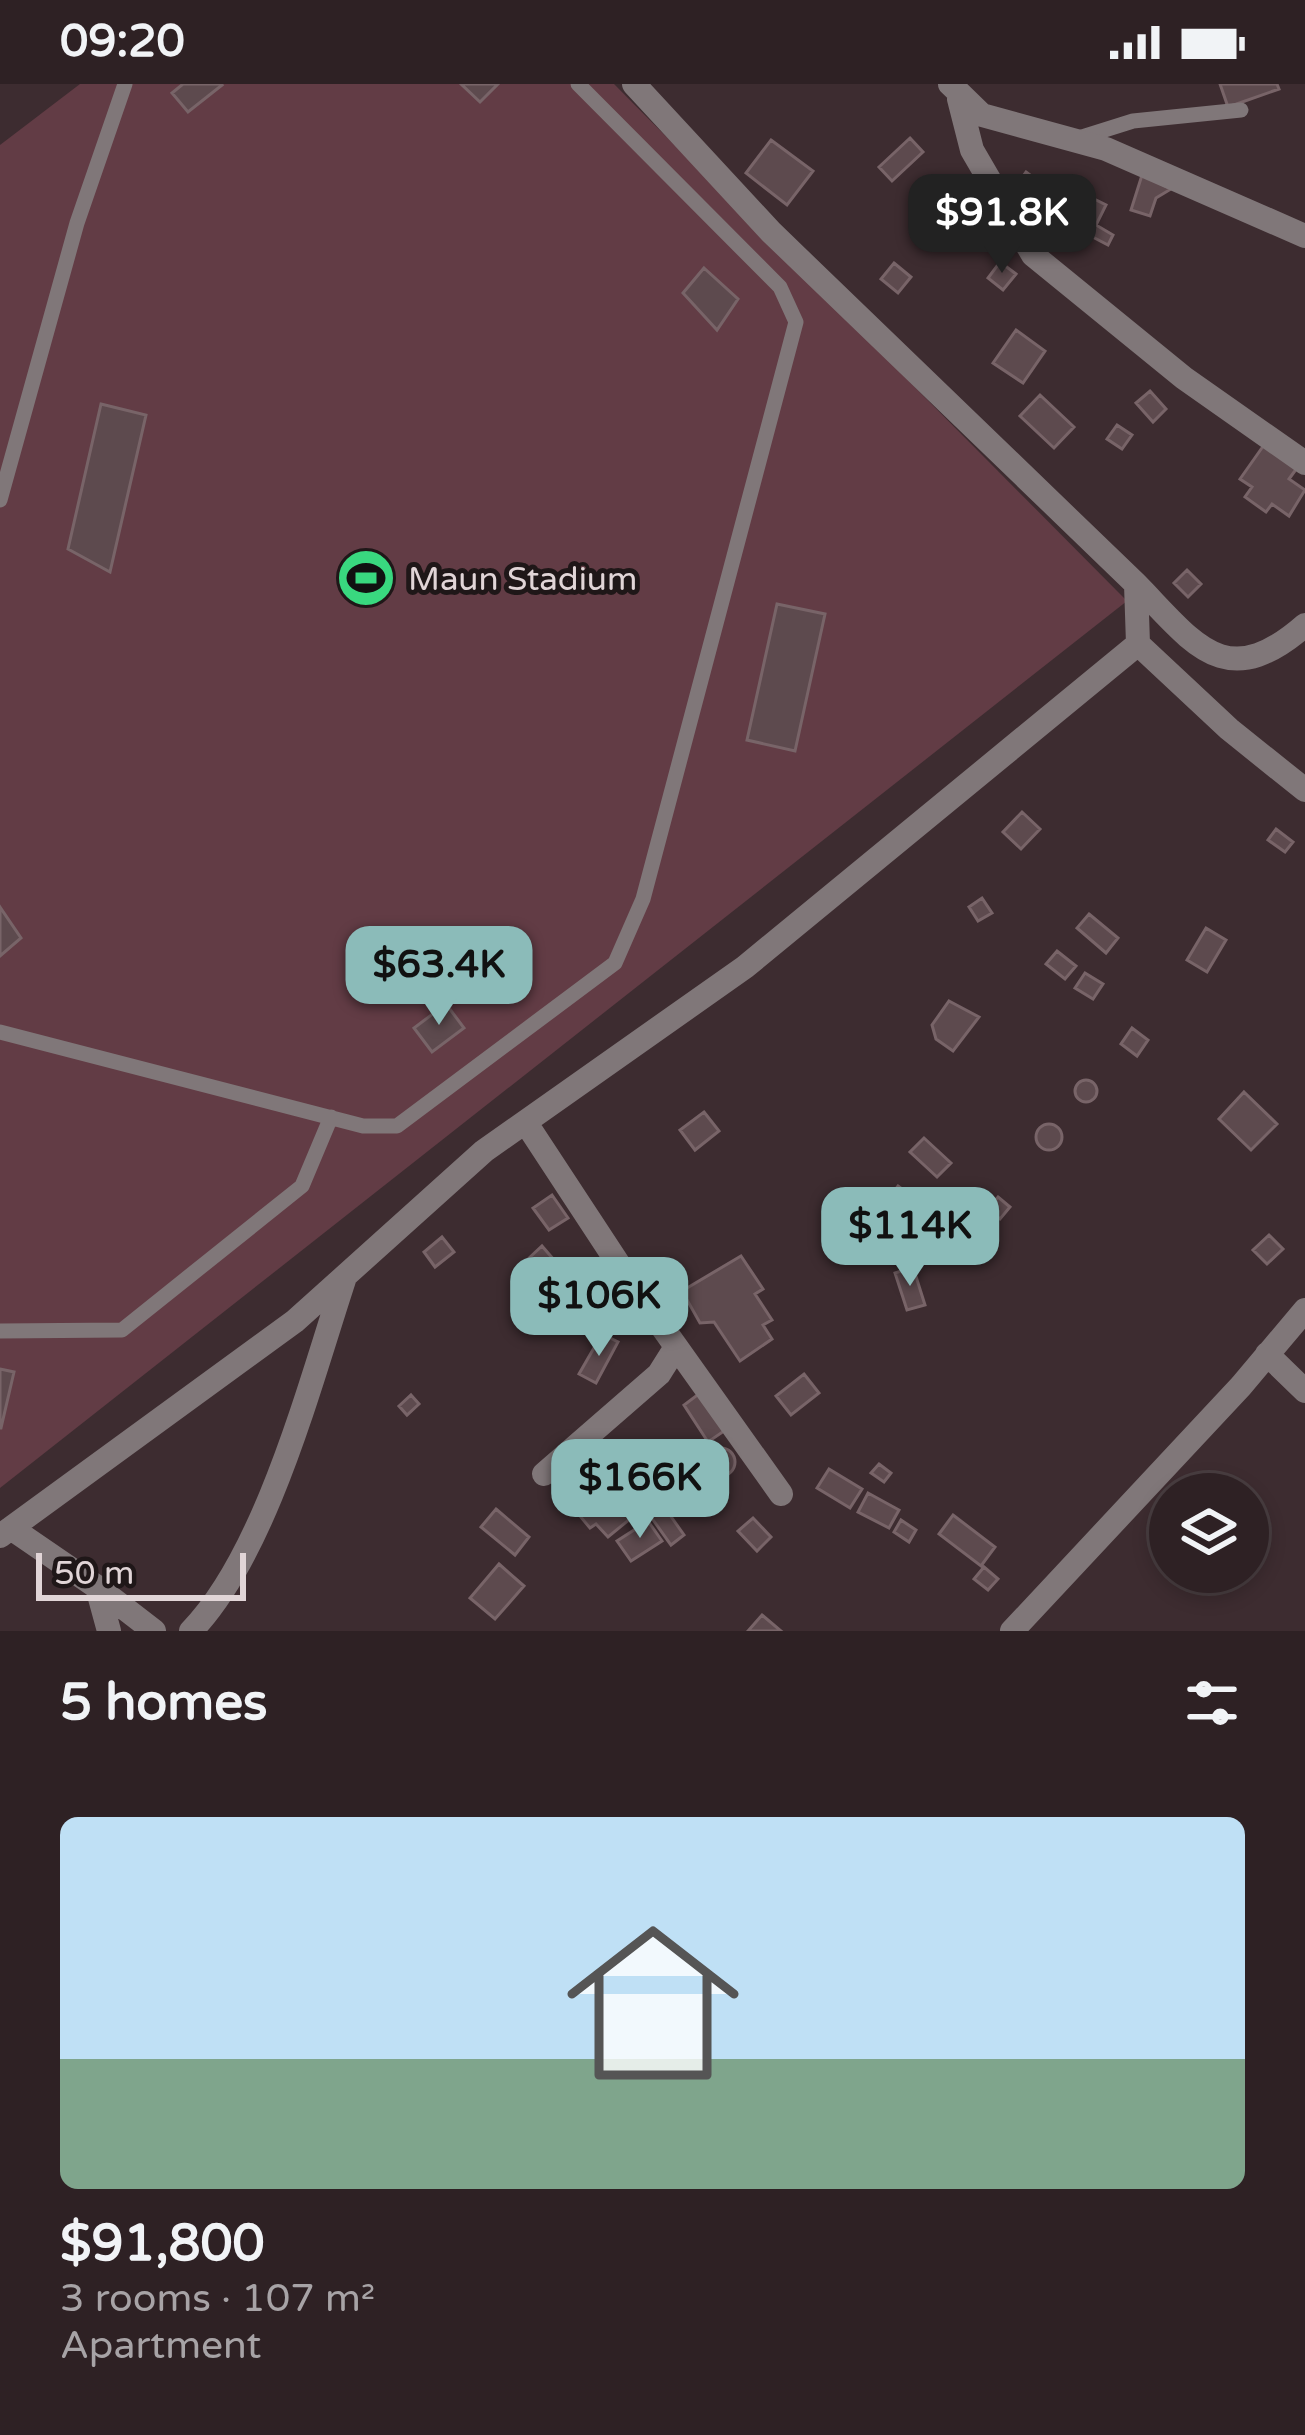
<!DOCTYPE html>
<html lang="en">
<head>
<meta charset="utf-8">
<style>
  body { margin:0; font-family:"Varela Round",sans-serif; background:#36292c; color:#f1f3f6; height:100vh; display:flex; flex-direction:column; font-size:45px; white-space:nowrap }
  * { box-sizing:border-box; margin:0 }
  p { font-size:39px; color:#a7a3a6 }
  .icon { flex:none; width:66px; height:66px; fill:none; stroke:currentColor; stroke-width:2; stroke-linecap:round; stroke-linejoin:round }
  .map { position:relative; height:1547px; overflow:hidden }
  .details { display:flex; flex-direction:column; background:#2e2124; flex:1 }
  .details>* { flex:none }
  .buttons { position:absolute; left:1149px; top:1389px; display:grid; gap:24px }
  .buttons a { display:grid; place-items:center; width:120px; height:120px; border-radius:50%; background:#2e2124; box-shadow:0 6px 18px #0003,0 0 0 3px #493e41; font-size:60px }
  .scale { position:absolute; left:36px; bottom:30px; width:210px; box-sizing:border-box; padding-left:12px; border:6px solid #e1d5d7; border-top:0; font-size:33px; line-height:42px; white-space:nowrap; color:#e1d5d7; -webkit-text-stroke:9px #1f1718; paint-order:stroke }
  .price { position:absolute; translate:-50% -102px; padding:0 27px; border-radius:24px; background:#8bbbb9; color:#111; font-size:39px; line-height:78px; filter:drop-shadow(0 3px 6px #0008) }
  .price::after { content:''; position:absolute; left:50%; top:72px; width:36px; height:27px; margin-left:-18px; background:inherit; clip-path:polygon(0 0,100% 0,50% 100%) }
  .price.current { background:#222; color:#fff }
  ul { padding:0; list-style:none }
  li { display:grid; align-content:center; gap:24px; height:636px; padding:0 60px }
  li+li { border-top:3px solid #493e41 }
  li span { display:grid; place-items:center; height:372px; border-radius:18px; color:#555 }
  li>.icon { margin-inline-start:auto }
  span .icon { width:216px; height:216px; fill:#fffc; stroke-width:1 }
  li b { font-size:51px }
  h2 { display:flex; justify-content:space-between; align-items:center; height:144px; padding:0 60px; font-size:51px }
  .status { display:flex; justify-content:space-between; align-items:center; height:84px; padding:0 60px; background:#2e2124; direction:ltr }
  .status svg { height:33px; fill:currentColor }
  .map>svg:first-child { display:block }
  .green { fill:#623c45 }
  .building { fill:#5d4a4e; stroke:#786468; stroke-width:3 }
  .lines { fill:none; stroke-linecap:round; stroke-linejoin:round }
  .lane { stroke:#807779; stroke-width:15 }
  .street { stroke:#807779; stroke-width:24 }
  .labels { text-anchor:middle; stroke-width:10; stroke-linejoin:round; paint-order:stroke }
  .poi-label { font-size:33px; fill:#e1d5d7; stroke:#1f1718; text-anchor:start }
</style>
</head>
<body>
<div class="status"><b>09:20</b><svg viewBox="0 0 49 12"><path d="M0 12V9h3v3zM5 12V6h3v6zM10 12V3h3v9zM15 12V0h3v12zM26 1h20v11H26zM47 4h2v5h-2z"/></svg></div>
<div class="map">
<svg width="1305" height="1547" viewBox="0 0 1305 1547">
  <rect width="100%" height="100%" fill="#3d2c30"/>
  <path class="green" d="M80,0H614L1127,517L0,1404V61Z"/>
  <path class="building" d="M183,0H221L222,1L188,28L172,9Z
    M461,0H498L480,18Z
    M1220,0H1277L1279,5L1228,23Z
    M910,54L923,68L892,97L879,83Z
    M771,56L813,87L787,121L746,89Z
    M1026,88L1041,99L1030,114L1015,103Z
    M1142,91L1171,105L1156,114L1150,132L1131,126Z
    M1082,109L1106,121L1096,141L1113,151L1108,161L1066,139Z
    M1000,178L1016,190L1003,206L988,194Z
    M894,179L911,193L898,209L881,195Z
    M704,184L738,215L717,246L683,209Z
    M1016,246L1045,267L1023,299L993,279Z
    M1150,307L1166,325L1153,338L1136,319Z
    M1040,311L1074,343L1054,364L1020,332Z
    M101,320L146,331L110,488L68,465Z
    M1117,341L1132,351L1122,365L1107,355Z
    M1264,361L1297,384L1289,395L1305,406L1289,432L1272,420L1266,428L1245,413L1252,403L1240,395Z
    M1187,486L1201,500L1188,513L1174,499Z
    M777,520L825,530L795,667L747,656Z
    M1022,728L1040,745L1021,765L1003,748Z
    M1276,745L1293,758L1285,768L1268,756Z
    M982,814L992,829L978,837L969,823Z
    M0,823L21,854L0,872Z
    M1089,830L1118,854L1106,869L1077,844Z
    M1206,844L1226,856L1207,888L1187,876Z
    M1057,867L1076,882L1065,895L1046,880Z
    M1085,889L1103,900L1093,915L1075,904Z
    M949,917L979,933L953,967L936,955L932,941Z
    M446,920L464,944L432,968L414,944Z
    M1132,944L1148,956L1137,972L1121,960Z
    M1075 1007a11 11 0 1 1 22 0a11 11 0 1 1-22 0Z
    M1244,1008L1277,1040L1251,1066L1219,1035Z
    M704,1028L719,1047L695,1066L680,1046Z
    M1036 1053a13 13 0 1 1 26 0a13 13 0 1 1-26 0Z
    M924,1054L951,1079L937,1093L910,1068Z
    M898,1102L917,1116L904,1134L885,1119Z
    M552,1111L568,1134L549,1146L533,1124Z
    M998,1113L1010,1123L1000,1135L988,1125Z
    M1269,1151L1283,1165L1267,1180L1253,1166Z
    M442,1153L454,1168L435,1183L424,1168Z
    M542,1162L554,1176L540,1189L528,1175Z
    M741,1172L763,1205L755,1210L772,1236L763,1241L772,1255L740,1277L714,1238L700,1239L682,1207Z
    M913,1183L925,1221L907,1226L895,1189Z
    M600,1222L618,1232L611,1243L594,1233Z
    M602,1250L618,1258L596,1299L579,1290Z
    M0,1285L14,1288L1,1344H0Z
    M804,1290L819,1309L791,1331L776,1312Z
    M700,1309L727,1345L708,1358L684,1321Z
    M411,1311L419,1320L407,1331L399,1322Z
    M592,1361L606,1378L598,1385L636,1430L608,1453L596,1440L590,1444L550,1396Z
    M707 1378a14 14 0 1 1 28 0a14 14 0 1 1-28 0Z
    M879,1380L891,1389L884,1398L871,1389Z
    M829,1385L862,1405L850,1424L817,1404Z
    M868,1409L899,1426L889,1444L858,1428Z
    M665,1424L684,1451L671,1461L651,1433Z
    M496,1425L529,1453L515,1471L481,1443Z
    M953,1431L995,1463L981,1482L939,1450Z
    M753,1434L771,1453L757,1467L738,1447Z
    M901,1436L916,1446L909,1458L894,1448Z
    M648,1437L662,1457L631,1477L617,1457Z
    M499,1480L524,1502L495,1535L470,1514Z
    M984,1483L998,1495L988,1506L974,1495Z
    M762,1531L781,1547H748Z"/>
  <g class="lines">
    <path class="lane" d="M1079,54L1133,37L1241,26
      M0,416L77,139L125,0
      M0,948L363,1042H397L615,879L643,815L796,238L780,203L578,0
      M0,1247L122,1246L302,1102L331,1033"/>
    <path class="street" d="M634,0L771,148L1136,500L1138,560
      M950,0L982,31L1106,65L1305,152
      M959,15L972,66L1033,171L1184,294L1305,379
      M1136,500C1194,559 1225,611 1305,541
      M526,1039L633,1202L781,1410
      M1267,1270L1305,1307
      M544,1390L659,1290L676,1263
      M11,1444L97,1503L109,1547
      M0,1452L295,1237L484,1067L745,883L1138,560L1229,645L1305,706
      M97,1503L154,1547
      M191,1547C266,1470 310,1299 344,1196
      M1012,1547L1241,1302L1305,1226"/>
  </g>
  <defs>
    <g id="stadium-disc" transform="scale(3)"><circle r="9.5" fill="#39d87f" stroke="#1f1718"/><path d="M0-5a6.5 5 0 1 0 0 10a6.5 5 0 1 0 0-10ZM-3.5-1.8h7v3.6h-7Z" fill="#111"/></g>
  </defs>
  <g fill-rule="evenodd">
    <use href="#stadium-disc" x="366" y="494"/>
  </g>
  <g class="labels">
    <g class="poi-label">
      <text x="408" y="506">Maun Stadium</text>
    </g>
  </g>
</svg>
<div class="buttons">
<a><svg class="icon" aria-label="layers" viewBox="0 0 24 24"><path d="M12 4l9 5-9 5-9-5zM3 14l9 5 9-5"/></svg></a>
</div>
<div class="scale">50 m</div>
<b class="price current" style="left:1002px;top:192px">$91.8K</b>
<b class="price" style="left:439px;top:944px">$63.4K</b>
<b class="price" style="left:910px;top:1205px">$114K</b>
<b class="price" style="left:599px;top:1275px">$106K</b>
<b class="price" style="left:640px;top:1457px">$166K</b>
</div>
<section class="details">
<h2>5 homes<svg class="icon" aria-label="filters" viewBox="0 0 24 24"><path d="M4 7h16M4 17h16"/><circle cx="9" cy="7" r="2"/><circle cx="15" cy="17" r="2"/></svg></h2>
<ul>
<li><span style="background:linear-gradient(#bfe0f5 65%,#7fa58c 0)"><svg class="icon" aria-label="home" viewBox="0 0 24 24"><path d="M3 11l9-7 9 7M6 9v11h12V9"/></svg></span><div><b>$91,800</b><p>3 rooms · 107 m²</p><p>Apartment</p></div></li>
</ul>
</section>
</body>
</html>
